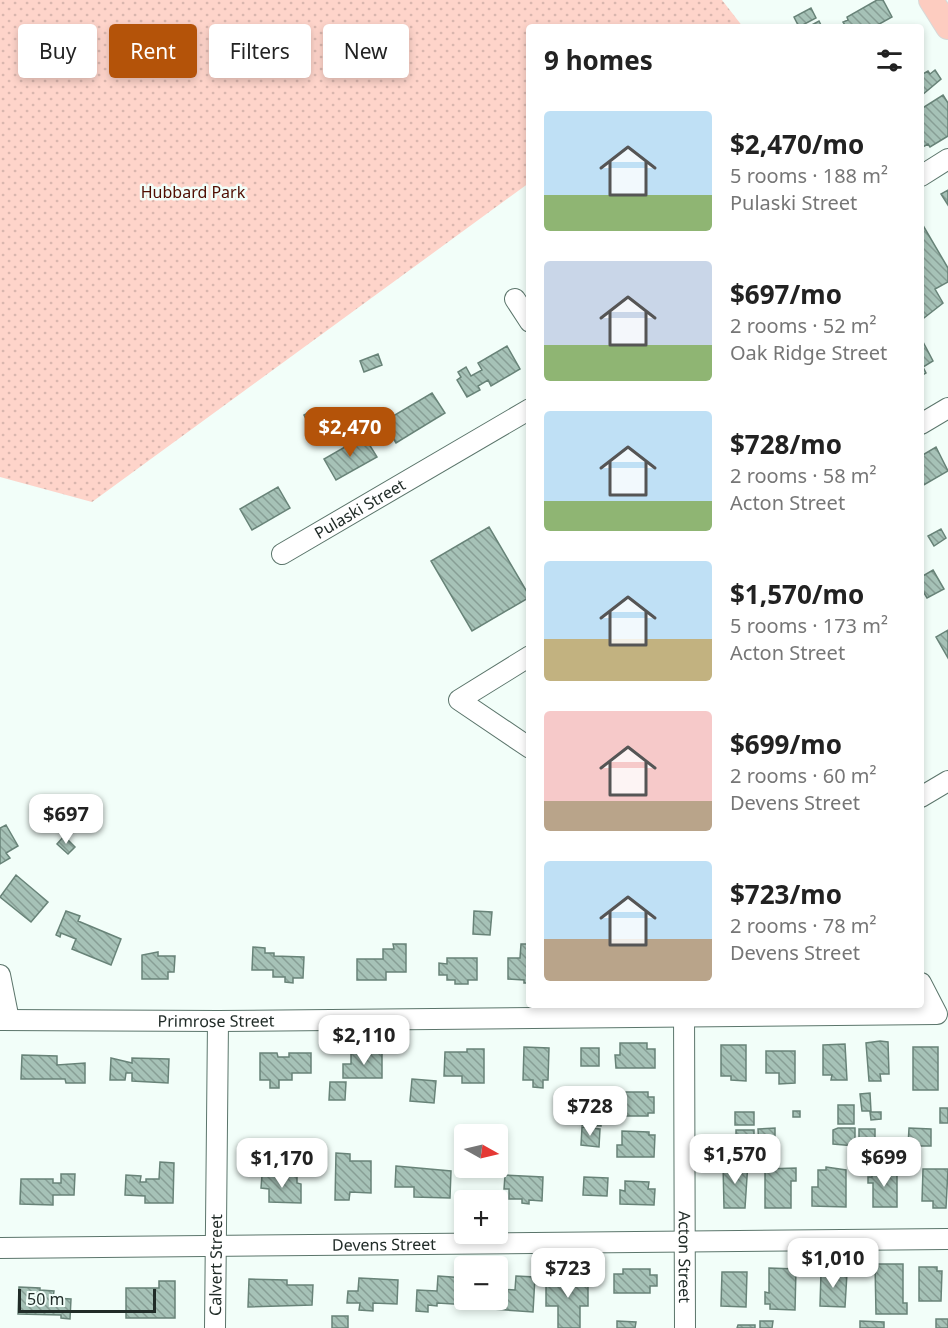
<!DOCTYPE html>
<html lang="en">
<head>
<meta charset="utf-8">
<style>
  body { margin:0; font-family:"Noto Sans",sans-serif; background:#f6f6f6; color:#222; height:100vh; display:flex; flex-direction:column; font-size:22px; white-space:nowrap }
  * { box-sizing:border-box; margin:0 }
  p { font-size:20px; color:#767676 }
  .icon { flex:none; width:33px; height:33px; fill:none; stroke:currentColor; stroke-width:2; stroke-linecap:round; stroke-linejoin:round }
  .map { position:relative; flex:1; overflow:hidden }
  .panel { position:absolute; left:526px; top:24px; width:398px; height:984px; display:flex; flex-direction:column; background:#fff; border-radius:6px; box-shadow:0 3px 9px #0003 }
  .panel>* { flex:none }
  .guide { position:absolute; left:18px; top:24px; width:418px; height:54px; display:flex; gap:12px }
  .needle { width:39px; rotate:98deg }
  .controls { position:absolute; left:454px; top:1124px; display:grid; gap:12px }
  .controls a { display:grid; place-items:center; width:54px; height:54px; border-radius:6px; background:#fff; box-shadow:0 3px 9px #0003; font-size:30px }
  .scale { position:absolute; left:18px; bottom:15px; width:138px; box-sizing:border-box; padding-left:6px; border:3px solid #212c28; border-top:0; font-size:16px; line-height:21px; white-space:nowrap; color:#212c28; -webkit-text-stroke:4px #f2fef9; paint-order:stroke }
  .price { position:absolute; translate:-50% -51px; padding:0 14px; border-radius:12px; background:#fff; color:#222; font-size:20px; line-height:39px; filter:drop-shadow(0 2px 3px #0008) }
  .price::after { content:''; position:absolute; left:50%; top:36px; width:18px; height:14px; margin-left:-9px; background:inherit; clip-path:polygon(0 0,100% 0,50% 100%) }
  .price.current { background:#b45309; color:#fff }
  ul { padding:0; list-style:none }
  li { display:flex; align-items:center; gap:18px; height:150px; padding:0 18px }
  li span { display:grid; place-items:center; flex:none; width:168px; height:120px; border-radius:6px; color:#555 }
  li>.icon { margin-inline-start:auto }
  span .icon { width:72px; height:72px; fill:#fffc; stroke-width:1 }
  li b { font-size:26px }
  h2 { display:flex; justify-content:space-between; align-items:center; height:72px; padding:0 18px; font-size:26px }
  .chip { padding:0 21px; border-radius:6px; background:#fff; box-shadow:0 3px 9px #0003; font-size:21px; line-height:54px }
  .chip.current { background:#b45309; color:#fff }
  .map>svg:first-child { display:block }
  .green { fill:url(#green-dots) }
  .building { fill:url(#building-back-hatch); stroke:#688378; stroke-width:1.5 }
  .lines { fill:none; stroke-linecap:round; stroke-linejoin:round }
  .minor-casing { stroke:#5b756b; stroke-width:22 }
  .major-casing { stroke:#d7d9d8; stroke-width:26 }
  .minor { stroke:#fff; stroke-width:20 }
  .major { stroke:#fdccc0; stroke-width:24 }
  .labels { text-anchor:middle; stroke-width:5; stroke-linejoin:round; paint-order:stroke }
  .park-label { font-size:16px; fill:#4f0d00; stroke:#f2fef9 }
  .street-label { font-size:16px; fill:#212c28; stroke:#f2fef9 }
</style>
</head>
<body>
<div class="map">
<svg width="948" height="1328" viewBox="0 0 948 1328">
  <defs>
    <pattern id="green-dots" width="8" height="8" patternUnits="userSpaceOnUse" patternTransform="scale(1.5)"><rect width="8" height="8" fill="#fed4ca"/><path d="M2 2h.1M6 6h.1" fill="none" stroke="#d9b6ae" stroke-width="1.8" stroke-linecap="round"/></pattern>
    <pattern id="building-back-hatch" width="6" height="6" patternUnits="userSpaceOnUse" patternTransform="scale(1.5)"><rect width="6" height="6" fill="#a6c2b7"/><path d="M-1 5l2 2M0 0l6 6M5-1l2 2" fill="none" stroke="#879e95"/></pattern>
  </defs>
  <rect width="100%" height="100%" fill="#f2fef9"/>
  <path class="green" d="M0,0H722L743,27H530L529,183L92,502L0,477Z"/>
  <path class="building" d="M877,0H883L892,17L874,27H846L843,22L848,20L847,17Z
    M811,8L816,18L799,27L794,17Z
    M819,21L822,27H808Z
    M935,70L941,79L921,96V75L928,71L930,74Z
    M943,95L948,103V136L930,147L928,144L921,148V109Z
    M948,190V205L941,194Z
    M921,222L948,268V282L935,289L943,303L924,318L921,313Z
    M921,338L933,361L923,367L926,373L921,376Z
    M507,346L520,369L491,386L488,380L478,386L480,390L467,397L457,380L461,377L458,372L466,367L471,376L482,370L478,363Z
    M378,354L382,365L364,372L360,361Z
    M432,393L445,413L396,443L383,422Z
    M316,408L321,416L308,423L304,415Z
    M364,436L377,457L336,480L324,459Z
    M936,447L948,471L922,486L921,456Z
    M278,487L290,508L252,530L240,509Z
    M489,527L530,597L472,631L431,561Z
    M941,529L946,538L934,546L928,536Z
    M933,570L944,589L927,598L921,588V577Z
    M948,630V658L936,637Z
    M6,825L18,846L6,853L10,858L0,864V828Z
    M64,836L75,847L68,854L57,844Z
    M16,875L48,902L31,922L0,897Z
    M66,911L80,916L78,921L121,939L111,965L72,949L76,939L61,933L60,937L56,935Z
    M474,911L492,912L490,935L473,934Z
    M393,944H406V972H386V980H357V959H383V949H394Z
    M521,944H530V983H524V980L508,979V958H520Z
    M253,947L265,948V953H274V956L304,957L303,978H293V983L285,982V977H273V970H252Z
    M158,952V956H175L174,972H168V979H142V955Z
    M447,958H477V980H468V984H455V980H447V975H439V963L447,964Z
    M880,1041L888,1042L889,1074H880L881,1081H869L866,1043Z
    M620,1043H647V1049H655V1068H616L615,1055H620Z
    M845,1044L847,1080H831L832,1075H823V1045Z
    M721,1045H746V1081L731,1080V1076H721Z
    M524,1047L549,1048L548,1080H543V1088L533,1087V1080H523Z
    M913,1047H938V1090H913Z
    M581,1048H599V1066H581Z
    M467,1049H484V1083H462V1076H444L445,1052H467Z
    M766,1051H795V1083L779,1084V1073H766Z
    M351,1052H382V1078H343V1064H351Z
    M260,1053H277L278,1057H289V1053H311V1073H292V1080H279V1088H270V1080H260Z
    M22,1055L57,1056V1065L85,1063V1083H66L65,1079H21Z
    M111,1058L132,1063V1058L169,1059L168,1083L132,1081V1073H126L125,1080H110Z
    M412,1079L436,1081L434,1103L410,1101Z
    M330,1082H346L345,1100H329Z
    M623,1092H648V1097H654V1113H648V1116H617V1101H623Z
    M870,1093L871,1111H862L860,1094Z
    M560,1101L576,1102L575,1122L559,1121Z
    M838,1105H854V1124H838Z
    M940,1108H948V1123H940Z
    M793,1111H800V1117H793Z
    M735,1112H754V1125H735Z
    M870,1112H881V1119L871,1120Z
    M582,1113L601,1114V1126L582,1125Z
    M582,1127L600,1129L599,1147L581,1145Z
    M775,1128V1147H759L758,1129Z
    M838,1128H855V1146L833,1144V1130Z
    M909,1128L931,1129V1146H908Z
    M859,1129H875V1147H859Z
    M736,1130H754V1147H736Z
    M622,1131L649,1132V1135H655L654,1157H617V1145H622Z
    M498,1145H505V1167H498Z
    M748,1149H755V1155H748Z
    M336,1153L350,1154V1161H371V1193L350,1192L349,1200H335Z
    M160,1162L174,1163L173,1203H145V1196L125,1195L126,1175L141,1176L140,1182H146V1179H159Z
    M737,1162H748L745,1208H724L723,1165H737Z
    M396,1166L451,1171L450,1198L414,1197V1187H395Z
    M826,1167L846,1170V1207L812,1206V1187H818V1170H826Z
    M796,1168V1181H791V1208H765V1169Z
    M923,1169H948L946,1208H933V1201H922Z
    M872,1170H897V1207H873V1183H868V1177H872Z
    M61,1174H75L74,1195H53V1205L20,1204L21,1179H53V1183H61Z
    M262,1175L297,1176V1183L301,1184V1203L269,1202V1189L261,1188Z
    M505,1175L543,1177L542,1201L529,1200V1204L522,1203V1199H509V1189H504Z
    M584,1177L608,1178L607,1196L583,1195Z
    M625,1181L649,1182L648,1189H655L654,1205L620,1204V1190L625,1191Z
    M875,1264H903V1303H907V1314H876Z
    M919,1267H937V1271H942L941,1301H919Z
    M769,1268L796,1269L795,1310L770,1309V1304H765V1292L769,1293Z
    M623,1269H650V1275H657V1286H650V1293H614V1274H623Z
    M722,1272H747L746,1307L721,1306Z
    M821,1272L847,1273L845,1307L820,1306Z
    M438,1276L465,1278V1299H471L470,1305L437,1303V1306L428,1305V1312L416,1311L417,1290L437,1291Z
    M516,1276L535,1277L533,1312L479,1308L480,1299H498L500,1289L515,1290Z
    M546,1277H588V1306H580V1328H558V1306H546Z
    M359,1278L398,1280L397,1304L373,1303V1311L359,1310L360,1303H347L348,1291H358Z
    M249,1279L287,1280V1285H313L312,1305L248,1307Z
    M159,1281H175V1318H126V1288H159Z
    M19,1287L40,1288V1290L54,1291L53,1298L71,1299L70,1319L61,1318V1315L18,1314Z
    M332,1316H348V1328H332Z
    M936,1319H948V1328H936Z
    M617,1321L636,1322L635,1328H617Z
    M760,1321H773L772,1328H760Z
    M860,1321L884,1322V1328H860Z
    M738,1325H755V1328H737Z"/>
  <g class="lines">
    <g class="minor-casing">
      <g id="minor">
        <path d="M921,176L948,159"/>
        <path d="M515,299L530,322"/>
        <path d="M921,424L948,408"/>
        <path id="s1" d="M282,554L530,409"/>
        <path d="M530,656L459,700L530,748"/>
        <path d="M921,797L948,781"/>
        <path d="M0,975L9,1020"/>
        <path id="s2" d="M684,1005L685,1328"/>
        <path id="s3" d="M0,1020L218,1021L937,1014L921,983"/>
        <path id="s4" d="M0,1248L948,1239"/>
        <path id="s5" d="M215,1328L218,1021"/>
      </g>
    </g>
    <g class="major-casing">
      <path id="major" d="M931,0L948,27"/>
    </g>
    <use href="#minor" class="minor"/>
    <use href="#major" class="major"/>
  </g>
  <g class="labels">
    <g class="park-label">
      <text x="193" y="198">Hubbard Park</text>
    </g>
    <g class="street-label">
      <text dy="6" stroke="none"><textPath href="#s1" startOffset="90">Pulaski Street</textPath></text>
      <text dy="6" stroke="none"><textPath href="#s3" startOffset="216">Primrose Street</textPath></text>
      <text dy="6" stroke="none"><textPath href="#s4" startOffset="384">Devens Street</textPath></text>
      <text dy="6" stroke="none"><textPath href="#s2" startOffset="252">Acton Street</textPath></text>
      <text dy="6" stroke="none"><textPath href="#s5" startOffset="63">Calvert Street</textPath></text>
    </g>
  </g>
</svg>
<div class="controls">
<a><svg class="needle" viewBox="-14 -14 28 28"><path d="M0-13l5 13h-10z" fill="#e53935"/><path d="M0 13l5-13h-10z" fill="#767676"/></svg></a>
<a>+</a>
<a>−</a>
</div>
<div class="scale">50 m</div>
<b class="price current" style="left:350px;top:458px">$2,470</b>
<b class="price" style="left:66px;top:845px">$697</b>
<b class="price" style="left:364px;top:1066px">$2,110</b>
<b class="price" style="left:590px;top:1137px">$728</b>
<b class="price" style="left:735px;top:1185px">$1,570</b>
<b class="price" style="left:884px;top:1188px">$699</b>
<b class="price" style="left:282px;top:1189px">$1,170</b>
<b class="price" style="left:833px;top:1289px">$1,010</b>
<b class="price" style="left:568px;top:1299px">$723</b>
<div class="guide">
<a class="chip">Buy</a>
<a class="chip current">Rent</a>
<a class="chip">Filters</a>
<a class="chip">New</a>
</div>
<section class="panel">
<h2>9 homes<svg class="icon" aria-label="filters" viewBox="0 0 24 24"><path d="M4 7h16M4 17h16"/><circle cx="9" cy="7" r="2"/><circle cx="15" cy="17" r="2"/></svg></h2>
<ul>
<li><span style="background:linear-gradient(#bfe0f5 70%,#8fb573 0)"><svg class="icon" aria-label="home" viewBox="0 0 24 24"><path d="M3 11l9-7 9 7M6 9v11h12V9"/></svg></span><div><b>$2,470/mo</b><p>5 rooms · 188 m²</p><p>Pulaski Street</p></div></li>
<li><span style="background:linear-gradient(#c9d6e8 70%,#8fb573 0)"><svg class="icon" aria-label="home" viewBox="0 0 24 24"><path d="M3 11l9-7 9 7M6 9v11h12V9"/></svg></span><div><b>$697/mo</b><p>2 rooms · 52 m²</p><p>Oak Ridge Street</p></div></li>
<li><span style="background:linear-gradient(#bfe0f5 75%,#8fb573 0)"><svg class="icon" aria-label="home" viewBox="0 0 24 24"><path d="M3 11l9-7 9 7M6 9v11h12V9"/></svg></span><div><b>$728/mo</b><p>2 rooms · 58 m²</p><p>Acton Street</p></div></li>
<li><span style="background:linear-gradient(#bfe0f5 65%,#c2b280 0)"><svg class="icon" aria-label="home" viewBox="0 0 24 24"><path d="M3 11l9-7 9 7M6 9v11h12V9"/></svg></span><div><b>$1,570/mo</b><p>5 rooms · 173 m²</p><p>Acton Street</p></div></li>
<li><span style="background:linear-gradient(#f6c9c9 75%,#b9a48a 0)"><svg class="icon" aria-label="home" viewBox="0 0 24 24"><path d="M3 11l9-7 9 7M6 9v11h12V9"/></svg></span><div><b>$699/mo</b><p>2 rooms · 60 m²</p><p>Devens Street</p></div></li>
<li><span style="background:linear-gradient(#bfe0f5 65%,#b9a48a 0)"><svg class="icon" aria-label="home" viewBox="0 0 24 24"><path d="M3 11l9-7 9 7M6 9v11h12V9"/></svg></span><div><b>$723/mo</b><p>2 rooms · 78 m²</p><p>Devens Street</p></div></li>
</ul>
</section>
</div>
</body>
</html>
